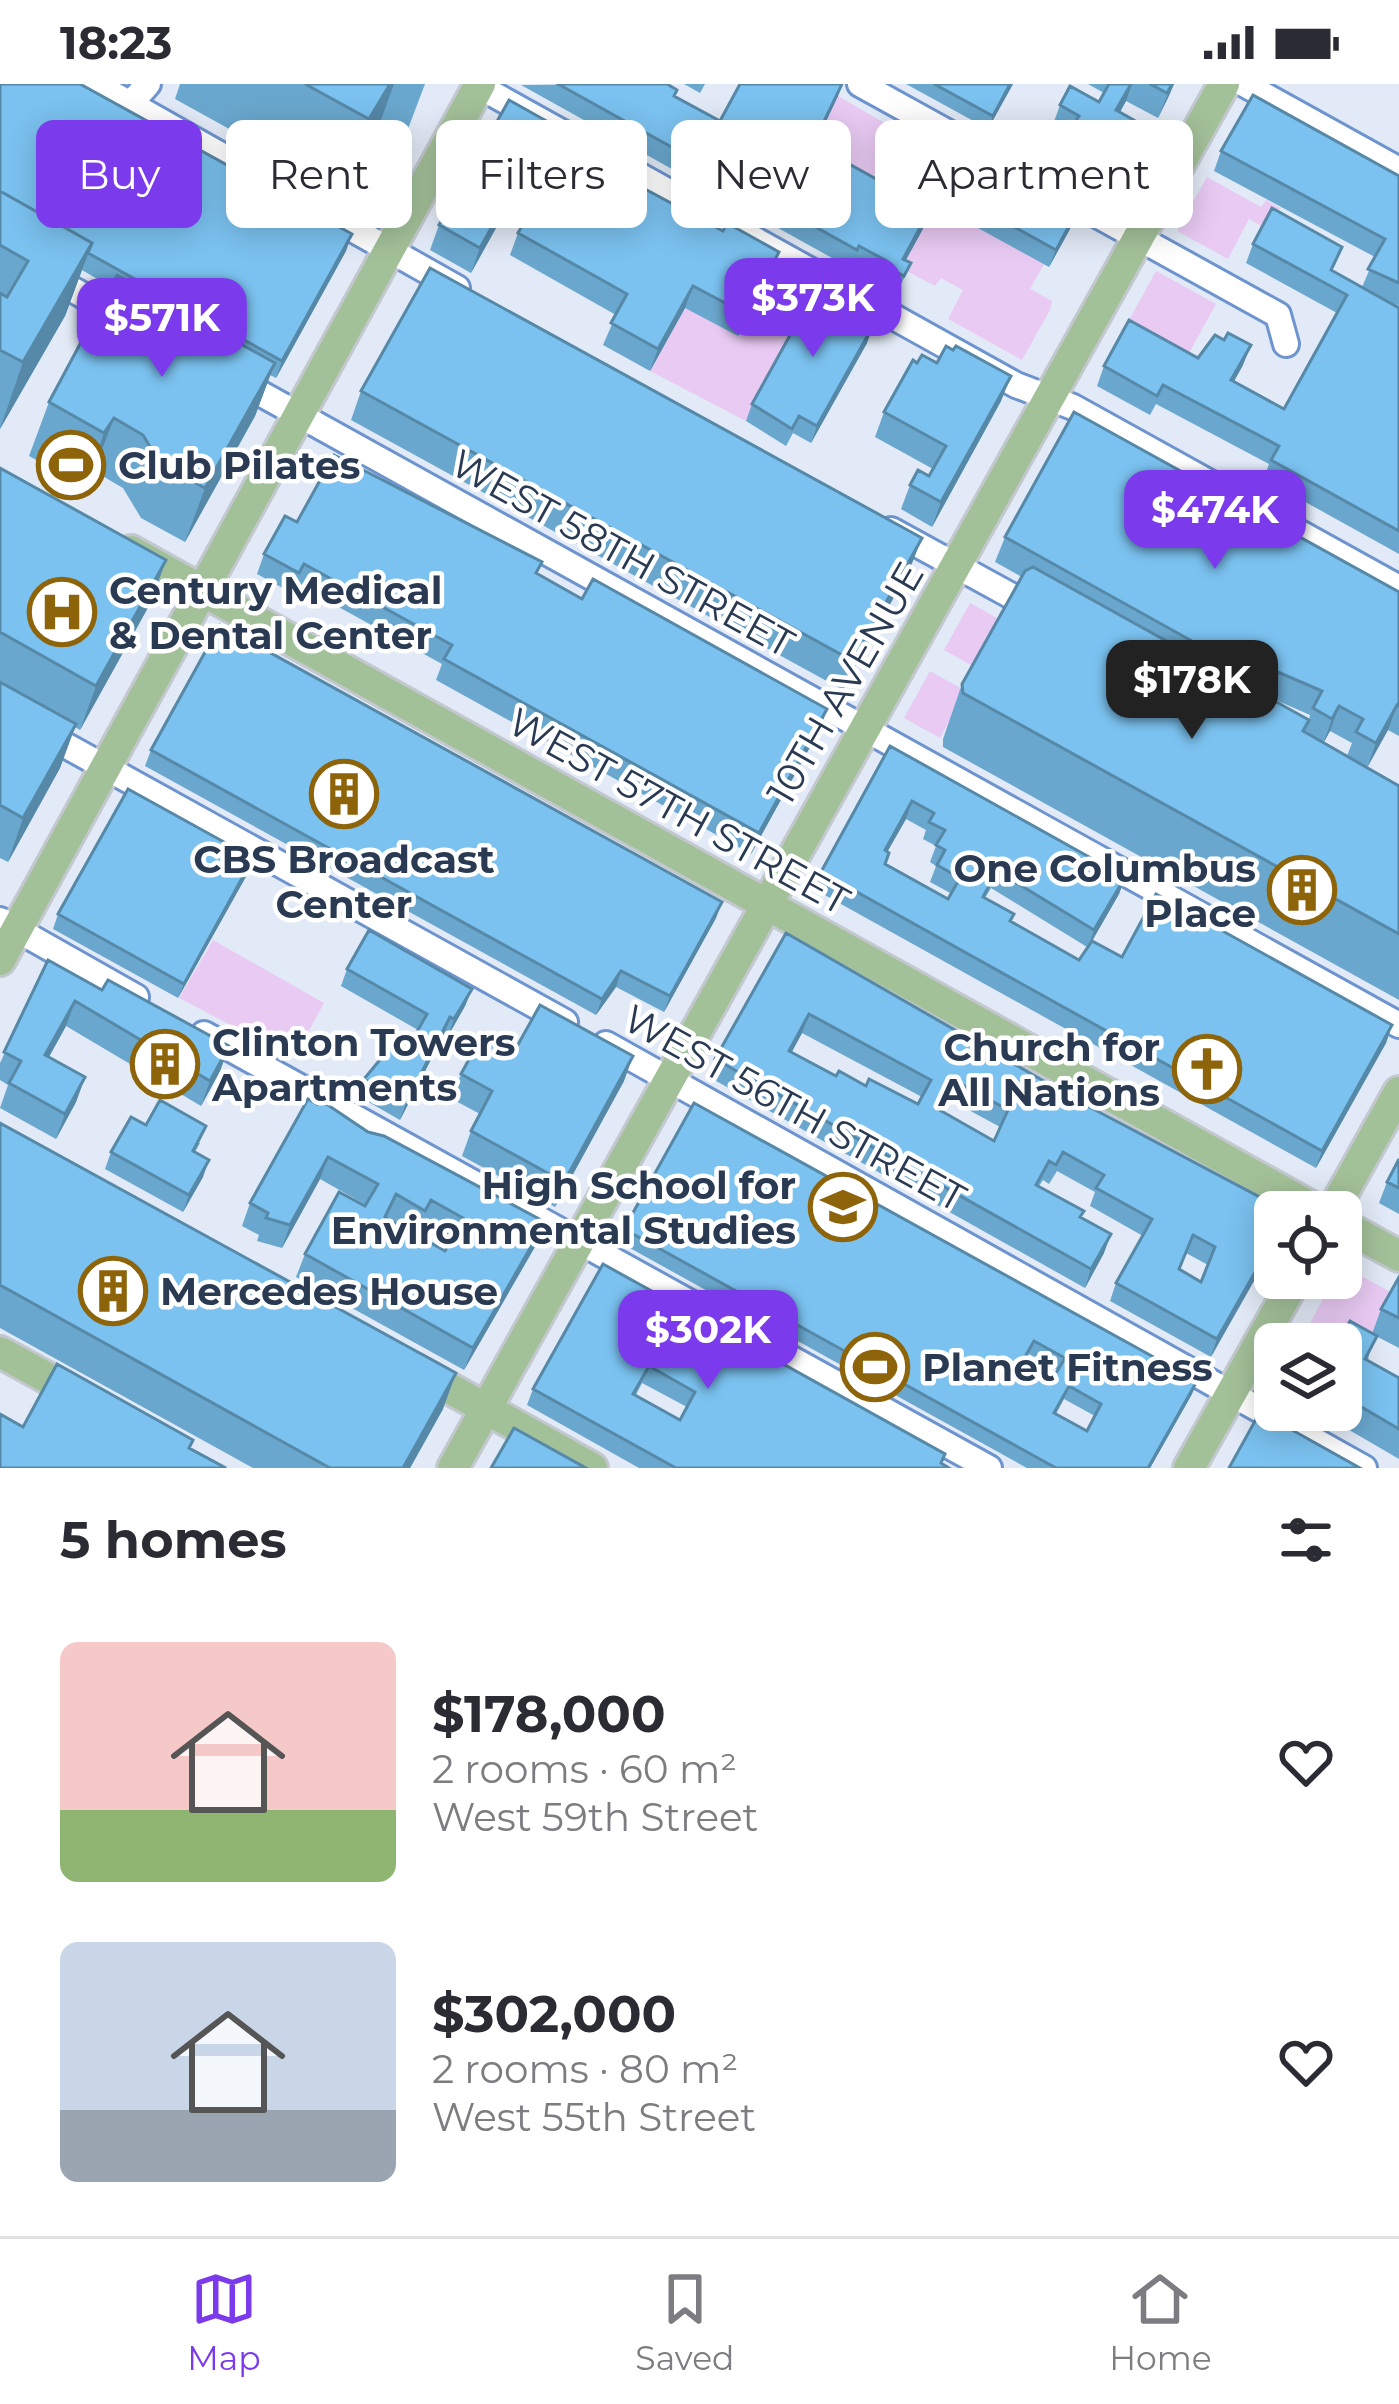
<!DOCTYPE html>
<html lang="en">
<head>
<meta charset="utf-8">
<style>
  body { margin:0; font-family:Montserrat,sans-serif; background:#f2f2f3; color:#2b2b33; height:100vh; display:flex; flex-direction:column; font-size:45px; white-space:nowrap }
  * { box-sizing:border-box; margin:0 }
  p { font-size:39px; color:#7c7c81 }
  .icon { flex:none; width:66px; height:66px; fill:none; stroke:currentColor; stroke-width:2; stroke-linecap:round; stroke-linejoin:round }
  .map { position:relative; height:1384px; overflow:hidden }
  .panel { display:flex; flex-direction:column; background:#fff; flex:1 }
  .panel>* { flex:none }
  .banner { position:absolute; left:36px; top:36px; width:1329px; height:108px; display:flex; gap:24px }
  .tools { position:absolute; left:1254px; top:1107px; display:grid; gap:24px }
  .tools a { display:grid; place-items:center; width:108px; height:108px; border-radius:18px; background:#fff; box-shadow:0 6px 30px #0003; font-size:60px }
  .price { position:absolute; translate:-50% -102px; padding:0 27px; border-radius:24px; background:#7c3aed; color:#fff; font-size:39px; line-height:78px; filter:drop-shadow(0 3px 6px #0008) }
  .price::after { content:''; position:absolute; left:50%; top:72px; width:36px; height:27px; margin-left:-18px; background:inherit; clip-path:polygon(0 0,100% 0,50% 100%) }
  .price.active { background:#222; color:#fff }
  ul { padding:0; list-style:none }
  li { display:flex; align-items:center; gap:36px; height:300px; padding:0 60px }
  li span { display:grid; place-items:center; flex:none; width:336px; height:240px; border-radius:18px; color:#555 }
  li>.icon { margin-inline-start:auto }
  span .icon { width:144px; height:144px; fill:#fffc; stroke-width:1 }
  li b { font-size:51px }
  h2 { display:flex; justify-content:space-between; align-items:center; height:144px; padding:0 60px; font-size:51px }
  .chip { padding:0 42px; border-radius:18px; background:#fff; box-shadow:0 6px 30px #0003; font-size:42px; line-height:108px }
  .chip.active { background:#7c3aed; color:#fff }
  .status { display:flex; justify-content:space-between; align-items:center; height:84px; padding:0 60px; background:#fff; direction:ltr }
  .status svg { height:33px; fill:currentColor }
  .tab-bar { display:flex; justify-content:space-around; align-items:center; height:168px; border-top:3px solid #e1e1e2; background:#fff; font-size:33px; color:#7c7c81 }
  .tab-bar a { display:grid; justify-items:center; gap:6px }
  .tab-bar .active { color:#7c3aed }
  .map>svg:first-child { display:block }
  .green { fill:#e9caf3 }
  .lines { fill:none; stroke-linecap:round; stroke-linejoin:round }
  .minor-casing { stroke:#6d94ce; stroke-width:30 }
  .major-casing { stroke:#c3c8cf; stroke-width:36 }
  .minor { stroke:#fff; stroke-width:24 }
  .major { stroke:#a3c199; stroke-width:30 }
  .wall { fill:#6aa7ce; fill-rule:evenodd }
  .shaded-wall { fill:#5688a8 }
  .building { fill:#7bc2f0; stroke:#5688a8; stroke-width:3; fill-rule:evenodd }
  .labels { text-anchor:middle; stroke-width:9; stroke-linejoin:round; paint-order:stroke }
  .poi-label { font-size:39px; font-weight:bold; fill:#2a3a53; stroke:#fff; text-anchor:start }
  .street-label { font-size:39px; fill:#2a3a53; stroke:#fff }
</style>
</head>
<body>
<div class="status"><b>18:23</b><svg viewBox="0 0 49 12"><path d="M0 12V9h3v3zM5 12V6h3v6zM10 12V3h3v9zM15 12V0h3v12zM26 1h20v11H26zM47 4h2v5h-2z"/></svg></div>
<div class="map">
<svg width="1399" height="1384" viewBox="0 0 1399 1384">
  <rect width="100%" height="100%" fill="#e1eaf6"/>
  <path class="green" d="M838,12L933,67L901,130L807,77Z
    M1207,93L1261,123L1266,116L1280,124L1268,146L1249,135L1228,175L1177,147Z
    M936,121L1044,180L1030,205L1052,217L1050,226L1022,276L948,235L963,206L941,194L935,202L901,184Z
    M1156,187L1216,220L1183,280L1123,247Z
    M771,190L814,214L746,337L650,287L685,224L737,251Z
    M970,519L1006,539L980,586L944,566Z
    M930,587L966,607L940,654L904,634Z
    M213,856L324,919L294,974L179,914Z
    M1342,1181L1394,1210L1360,1273L1341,1260H1299L1334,1194H1341Z"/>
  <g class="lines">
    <g class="minor-casing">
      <path id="minor" d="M95,0L457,204
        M475,0L1016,301L1073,323L1399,504
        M860,0L1278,231L1286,260
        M1244,0L1399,86
        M130,20L148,0
        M0,165L129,237
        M238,297L1399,941
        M891,446L1039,527
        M0,625L565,938
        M0,836L136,913
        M204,950L989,1384
        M606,960L1364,1384"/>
    </g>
    <g class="major-casing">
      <path id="major" d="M131,467L1320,1128
        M0,876L480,0
        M1332,1128L1399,1008
        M1341,1140L1399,1172
        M0,1268L84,1314
        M415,1285L592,1384
        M453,1384L1224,0
        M1189,1384L1296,1194"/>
    </g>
    <use href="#minor" class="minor"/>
    <use href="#major" class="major"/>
  </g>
  <path class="wall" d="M0,0L346,167L276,294L270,291L255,332L185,458L141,434L123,404L94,387L85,403L29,372L49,318L111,203L82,186L65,232L0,345Z
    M180,0H425L398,71L373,58L343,108L175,15Z
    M667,0L675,12L720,37L838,12L815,61L907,112L941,47L1077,127L1070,145L1049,183L936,121L906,176L911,179L897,209L878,199L880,194L853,179L850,184L521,1Z
    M684,0H705L700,9Z
    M906,0H1013L988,45Z
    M1088,0H1174L1158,34L1126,17L1120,28L1130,64L1119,83L1090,66L1074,92L1055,82L1066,54L1051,46L1060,21L1099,18L1104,9Z
    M541,63L471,189L430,166L439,141Z
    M1221,67L1399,92V222L1379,213L1399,224V470L1264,395L1269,380L1156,320L1150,331L1097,302L1104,282L1198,274L1243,281L1234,297L1284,325L1337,229L1246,179L1253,160L1333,187L1362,203L1375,173L1214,87Z
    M590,75L587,86L771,190L738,252L685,224L650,287L603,261L616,231L510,171L518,149Z
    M839,223L867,259L811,359L793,349L786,362L746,337L752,320Z
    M361,307L911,482L843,606L351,336Z
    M1001,317L932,443L901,425L910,401L929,392L933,385L875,353L884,328Z
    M0,384L166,476L150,520L80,646L75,643L60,684L8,778L0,774Z
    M297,438L538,490L820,645L751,770L436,596L442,580L297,500L292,509L257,490L264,470Z
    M1005,453L1399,508V652L1388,646L1367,683L1399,702V916L943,663V655L962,600L1022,493L995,478ZM1269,613L1310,631L1309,636ZM1330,647L1352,659L1347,672L1323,659Z
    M890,662L1125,793L1119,810L1089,862L1122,873L1392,941L1386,959L1316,1084L814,805L821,788ZM906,735L926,746L923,755L936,762L930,778L936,782L930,798L952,810L948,815L885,780L887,768ZM991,804L1087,863L1079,876L1011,838L1014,830L985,814Z
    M151,666L716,834L664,928L616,903L596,931L145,682Z
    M248,789L178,914L53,845L58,830Z
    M786,849L1082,1019L1288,1128L1211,1273L1110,1217L1116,1199L1143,1152L1090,1122L1095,1108L1057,1087L1049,1100L1043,1096L1039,1102L1081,1134L1104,1169L1085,1204L709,993L715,975ZM802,949L922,1013L918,1020L836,992L792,968ZM945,1013L1000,1043L994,1057L938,1026ZM1186,1169L1208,1181L1201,1198L1180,1186Z
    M48,876L102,906L229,962L220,987L201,1022L66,942L49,973L85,993L76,1018L56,1055L0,1024L8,1001L0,996V979Z
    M347,885L472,905L465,922L448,952L444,950L400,1036L358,1012L364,995L406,967L418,946L341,902Z
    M515,966L624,997L555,1123L462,1072L471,1047L480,1030L452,1015L461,990Z
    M694,1019L1192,1310L1150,1384H1027L619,1158L624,1145ZM1029,1270L1058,1286L1052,1296L1024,1279ZM1064,1315L1095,1332L1087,1347L1056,1330Z
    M0,1039L443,1325L410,1384H253L0,1244Z
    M146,1041L200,1059L195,1068L203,1093L183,1128L105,1085L111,1068Z
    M368,1048L545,1138L536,1161L464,1286L296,1193L305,1170L366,1121L320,1095L282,1164L257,1157L259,1151L242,1142L250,1119ZM388,1133L417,1149L423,1139L452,1155L445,1167L387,1135Z
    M1399,1075V1130L1379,1119L1387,1098Z
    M603,1180L942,1380L949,1384H639L527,1321L533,1305ZM642,1299L687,1323L680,1336L636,1311Z
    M1399,1193V1264L1372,1250L1368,1277L1399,1294V1375L1315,1326H1341V1260L1372,1250L1381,1225Z"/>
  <path class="shaded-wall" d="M390,0H394L373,58L343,108L369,35Z
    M842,0L838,12L807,77L813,60Z
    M1010,0H1013L988,45L993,32Z
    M1131,0H1132L1126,17L1107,51L1116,26Z
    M1172,0H1174L1168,14L1158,34Z
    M550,39L541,63L471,189L480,164Z
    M1139,39L1130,64L1119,83L1128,58Z
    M1099,41L1090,66L1074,92L1083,68Z
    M942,103L936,121L897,192L903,175Z
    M1077,127L1070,145L1049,183L1056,166Z
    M352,150L346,167L276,294L282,277Z
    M92,159L65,232L0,345L23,278Z
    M779,168L771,190L738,252L746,230Z
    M693,202L685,224L650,287L658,265Z
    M873,242L867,259L811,359L817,342Z
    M1251,261L1243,281L1224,315L1231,296Z
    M275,279L255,332L185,458L205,404Z
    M1011,292L1001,317L932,443L941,418Z
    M114,334L94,387L85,403L104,349Z
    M922,454L911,482L843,606L853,577Z
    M166,476L150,520L80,646L96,602Z
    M1397,621L1388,646L1367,684L1376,659Z
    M1339,622L1330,647L1323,660L1332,635Z
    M827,625L820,645L751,770L759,749Z
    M76,640L60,684L8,778L23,734Z
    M912,717L906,735L878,784L885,766Z
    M253,774L248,789L178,914L184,900Z
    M1125,793L1119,810L1088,864L1094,846Z
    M722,818L716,834L664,928L670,912Z
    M621,887L616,903L596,931L602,915Z
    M472,905L465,922L448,952L454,935Z
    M75,917L66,942L36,996L45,971Z
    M809,930L802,949L782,985L789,967Z
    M450,933L444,950L400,1036L406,1019Z
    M1392,941L1386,959L1316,1084L1322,1067Z
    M229,962L220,987L201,1022L210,997Z
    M633,972L624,997L555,1123L564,1098Z
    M85,993L76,1018L56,1055L65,1030Z
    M328,1073L320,1095L282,1164L290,1141Z
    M209,1076L203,1093L183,1128L189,1111Z
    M545,1138L536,1161L464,1286L473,1264Z
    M1111,1150L1104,1169L1085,1204L1091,1185Z
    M1275,1153V1160L1211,1273L1217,1255Z
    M456,1289L443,1325L410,1384H403Z
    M1197,1297L1192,1310L1150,1384H1148Z"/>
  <path class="building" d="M0,0H80L352,150L282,277L88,169L92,159L0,107Z
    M305,0H390L369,35Z
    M558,0H667L677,6L674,12L720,37L740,0H842L813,60L907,112L941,47L1077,127L1056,166L942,103L903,175L911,179L904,192L885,182L887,177L859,162L857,166Z
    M934,0H1010L993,32Z
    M1109,0H1131L1116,26L1139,39L1128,58L1099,41L1083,68L1064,57L1079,32L1060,21L1070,2L1099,18Z
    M1150,0H1172L1167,9Z
    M1253,11L1399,92V199L1368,185L1385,155L1221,67Z
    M509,16L550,39L480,164L439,141Z
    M567,63L590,75L585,86L606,84L723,147L727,139L779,168L746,230L693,202L658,265L611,239L627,210L518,149Z
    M0,107L92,159L23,278L0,266V209L7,213L28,177L0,161Z
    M1272,124L1342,163L1331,186L1399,224V447L1271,376L1279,362L1163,301L1157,312L1104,282L1129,236L1198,274L1215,251L1224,256L1228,249L1251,261L1231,296L1284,325L1347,211L1253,160Z
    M430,184L922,454L853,577L361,307Z
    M117,191L275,279L205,404L161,381L143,351L114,334L104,349L49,318Z
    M820,197L844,211L838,222L873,242L817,342L799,332L792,345L752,320Z
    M946,262L953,266L956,262L1011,292L941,418L910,401L918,386L929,392L946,362L884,328L913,276L917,279L922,271L937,279Z
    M1074,328L1399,508V622L1397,621L1376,659L1356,648L1363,635L1339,622L1332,635L1313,624L1322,607L1278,588L1271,601L1005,453Z
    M334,371L542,478L536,489L582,515L593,495L827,625L759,749L444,575L452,561L304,480L299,489L264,470L285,432L297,438Z
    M0,384L166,476L96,602L0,548Z
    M1033,483L1309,636L1303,647L1399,702V850L963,609L962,600L1025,487Z
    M220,541L722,818L670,912L621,887L602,915L151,666Z
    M0,598L76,640L23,734L0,721Z
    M890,662L1125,793L1094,846L997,787L983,813L1014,830L1010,837L1079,876L1092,857L1122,873L1156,810L1392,941L1322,1067L821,788ZM912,717L934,729L929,738L945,746L936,761L945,766L937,781L960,794L948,815L885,780L889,769L885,766Z
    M128,705L253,774L184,900L58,830Z
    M369,846L472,905L454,935L450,933L406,1019L364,995L393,960L406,967L427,930L347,885Z
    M786,849L1082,1019L1288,1128H1275V1153L1217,1255L1116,1199L1152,1135L1096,1104L1104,1091L1063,1068L1056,1081L1049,1077L1036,1101L1084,1127L1080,1133L1111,1150L1091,1185L715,975ZM809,930L931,996L918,1020L869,995L866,1002L839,987L836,992L789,967ZM952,995L1008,1026L994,1057L936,1024ZM1193,1151L1215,1163L1201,1198L1179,1185Z
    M48,876L102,906L108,896L229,962L210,997L75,917L45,971L85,993L65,1030L9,999L21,977L4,968Z
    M540,921L633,972L564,1098L471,1047L492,1007L461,990L484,948L515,966Z
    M308,1015L317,1020L319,1015L368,1048L384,1052L545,1138L473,1264L305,1170L339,1108L365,1122L378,1100L328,1073L290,1141L266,1134L268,1129L250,1119ZM396,1110L425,1127L431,1116L463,1134L445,1167L385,1133Z
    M160,1016L206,1042L193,1067L209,1076L189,1111L111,1068L131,1033L146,1041Z
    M694,1019L1197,1297L1148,1384H1056L624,1145ZM1034,1257L1065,1274L1052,1296L1022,1278ZM1069,1302L1101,1320L1087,1347L1054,1329Z
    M0,1039L456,1289L403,1384H330L0,1201Z
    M1399,1075V1104L1387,1098Z
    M603,1180L945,1370L941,1379L949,1384H676L533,1305ZM649,1282L695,1308L680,1336L633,1310Z
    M1399,1193V1234L1381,1225Z
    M1350,1237L1377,1252L1365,1275L1399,1294V1345L1341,1311V1260H1337Z
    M57,1280L193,1356L189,1364L226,1384H0V1330L23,1343Z
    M1260,1328L1360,1384H1229Z
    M514,1344L586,1384H491Z"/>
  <defs>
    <g id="stadium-ring" transform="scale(3.45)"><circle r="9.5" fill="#fff" stroke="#8e640a" stroke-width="1.5"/><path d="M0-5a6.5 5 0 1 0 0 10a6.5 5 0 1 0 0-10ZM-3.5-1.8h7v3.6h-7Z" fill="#8e640a"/></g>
    <g id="hospital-ring" transform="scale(3.45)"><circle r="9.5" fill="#fff" stroke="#8e640a" stroke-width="1.5"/><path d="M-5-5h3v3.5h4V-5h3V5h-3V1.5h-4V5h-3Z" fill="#8e640a"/></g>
    <g id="building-ring" transform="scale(3.45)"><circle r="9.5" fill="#fff" stroke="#8e640a" stroke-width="1.5"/><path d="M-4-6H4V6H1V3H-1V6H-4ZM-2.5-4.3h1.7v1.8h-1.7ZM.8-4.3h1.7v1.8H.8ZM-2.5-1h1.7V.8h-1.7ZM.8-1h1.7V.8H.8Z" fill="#8e640a"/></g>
    <g id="church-ring" transform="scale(3.45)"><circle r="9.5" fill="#fff" stroke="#8e640a" stroke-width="1.5"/><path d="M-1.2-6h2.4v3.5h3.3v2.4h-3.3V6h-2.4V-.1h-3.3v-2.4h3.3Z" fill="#8e640a"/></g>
    <g id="school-ring" transform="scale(3.45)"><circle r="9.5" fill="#fff" stroke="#8e640a" stroke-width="1.5"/><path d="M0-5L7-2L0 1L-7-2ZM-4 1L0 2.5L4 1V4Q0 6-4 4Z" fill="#8e640a"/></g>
  </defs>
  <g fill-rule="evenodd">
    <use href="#stadium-ring" x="71" y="381"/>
    <use href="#hospital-ring" x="62" y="528"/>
    <use href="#building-ring" x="344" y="710"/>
    <use href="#building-ring" x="1302" y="806"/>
    <use href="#building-ring" x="165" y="980"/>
    <use href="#church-ring" x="1207" y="985"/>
    <use href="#school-ring" x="843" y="1123"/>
    <use href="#building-ring" x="113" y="1207"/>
    <use href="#stadium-ring" x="875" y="1283"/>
  </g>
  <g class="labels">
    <g class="poi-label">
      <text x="118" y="395">Club Pilates</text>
      <text x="109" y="520">Century Medical<tspan x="109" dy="45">&amp; Dental Center</tspan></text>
      <text x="344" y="789" text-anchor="middle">CBS Broadcast<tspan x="344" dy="45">Center</tspan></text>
      <text x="1256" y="798" text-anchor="end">One Columbus<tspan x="1256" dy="45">Place</tspan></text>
      <text x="212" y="972">Clinton Towers<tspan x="212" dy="45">Apartments</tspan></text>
      <text x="1160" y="977" text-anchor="end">Church for<tspan x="1160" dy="45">All Nations</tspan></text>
      <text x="796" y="1115" text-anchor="end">High School for<tspan x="796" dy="45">Environmental Studies</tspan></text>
      <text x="160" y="1221">Mercedes House</text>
      <text x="922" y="1297">Planet Fitness</text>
    </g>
    <g class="street-label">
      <text transform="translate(623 469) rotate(29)" y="14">WEST 58TH STREET</text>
      <text transform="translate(845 599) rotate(-60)" y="14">10TH AVENUE</text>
      <text transform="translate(679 727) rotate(29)" y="14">WEST 57TH STREET</text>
      <text transform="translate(795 1024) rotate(29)" y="14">WEST 56TH STREET</text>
    </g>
  </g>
</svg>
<div class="tools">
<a><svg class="icon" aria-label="locate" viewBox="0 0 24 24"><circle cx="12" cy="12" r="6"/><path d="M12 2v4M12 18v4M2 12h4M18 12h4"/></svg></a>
<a><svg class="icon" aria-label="layers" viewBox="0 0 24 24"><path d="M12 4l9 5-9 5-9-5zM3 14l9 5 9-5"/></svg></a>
</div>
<b class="price" style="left:813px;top:276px">$373K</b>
<b class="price" style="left:162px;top:296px">$571K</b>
<b class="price" style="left:1215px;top:488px">$474K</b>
<b class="price active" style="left:1192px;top:658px">$178K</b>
<b class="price" style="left:708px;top:1308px">$302K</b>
<div class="banner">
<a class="chip active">Buy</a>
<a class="chip">Rent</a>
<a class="chip">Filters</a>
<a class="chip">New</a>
<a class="chip">Apartment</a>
</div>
</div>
<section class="panel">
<h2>5 homes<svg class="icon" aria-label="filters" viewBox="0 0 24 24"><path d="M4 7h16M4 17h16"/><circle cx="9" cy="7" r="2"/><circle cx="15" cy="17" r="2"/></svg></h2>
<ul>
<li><span style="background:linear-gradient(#f6c9c9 70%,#8fb573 0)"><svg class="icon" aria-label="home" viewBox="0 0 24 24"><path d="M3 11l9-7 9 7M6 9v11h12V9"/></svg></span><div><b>$178,000</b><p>2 rooms · 60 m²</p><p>West 59th Street</p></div><svg class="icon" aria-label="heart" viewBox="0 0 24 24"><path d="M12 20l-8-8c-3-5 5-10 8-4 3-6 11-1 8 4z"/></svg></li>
<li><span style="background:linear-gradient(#c9d6e8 70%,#9aa5b1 0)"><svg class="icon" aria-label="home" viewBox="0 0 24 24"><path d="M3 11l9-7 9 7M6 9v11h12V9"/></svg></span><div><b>$302,000</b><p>2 rooms · 80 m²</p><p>West 55th Street</p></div><svg class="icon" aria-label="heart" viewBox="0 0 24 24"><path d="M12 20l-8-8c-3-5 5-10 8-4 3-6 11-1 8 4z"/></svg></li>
</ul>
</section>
<nav class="tab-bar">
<a class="active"><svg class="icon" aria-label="map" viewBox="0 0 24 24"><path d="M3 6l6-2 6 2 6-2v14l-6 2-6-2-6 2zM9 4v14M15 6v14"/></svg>Map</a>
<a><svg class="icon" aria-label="saved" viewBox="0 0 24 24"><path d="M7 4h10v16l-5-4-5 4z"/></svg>Saved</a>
<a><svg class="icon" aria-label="home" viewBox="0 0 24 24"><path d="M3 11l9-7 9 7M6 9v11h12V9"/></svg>Home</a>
</nav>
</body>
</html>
